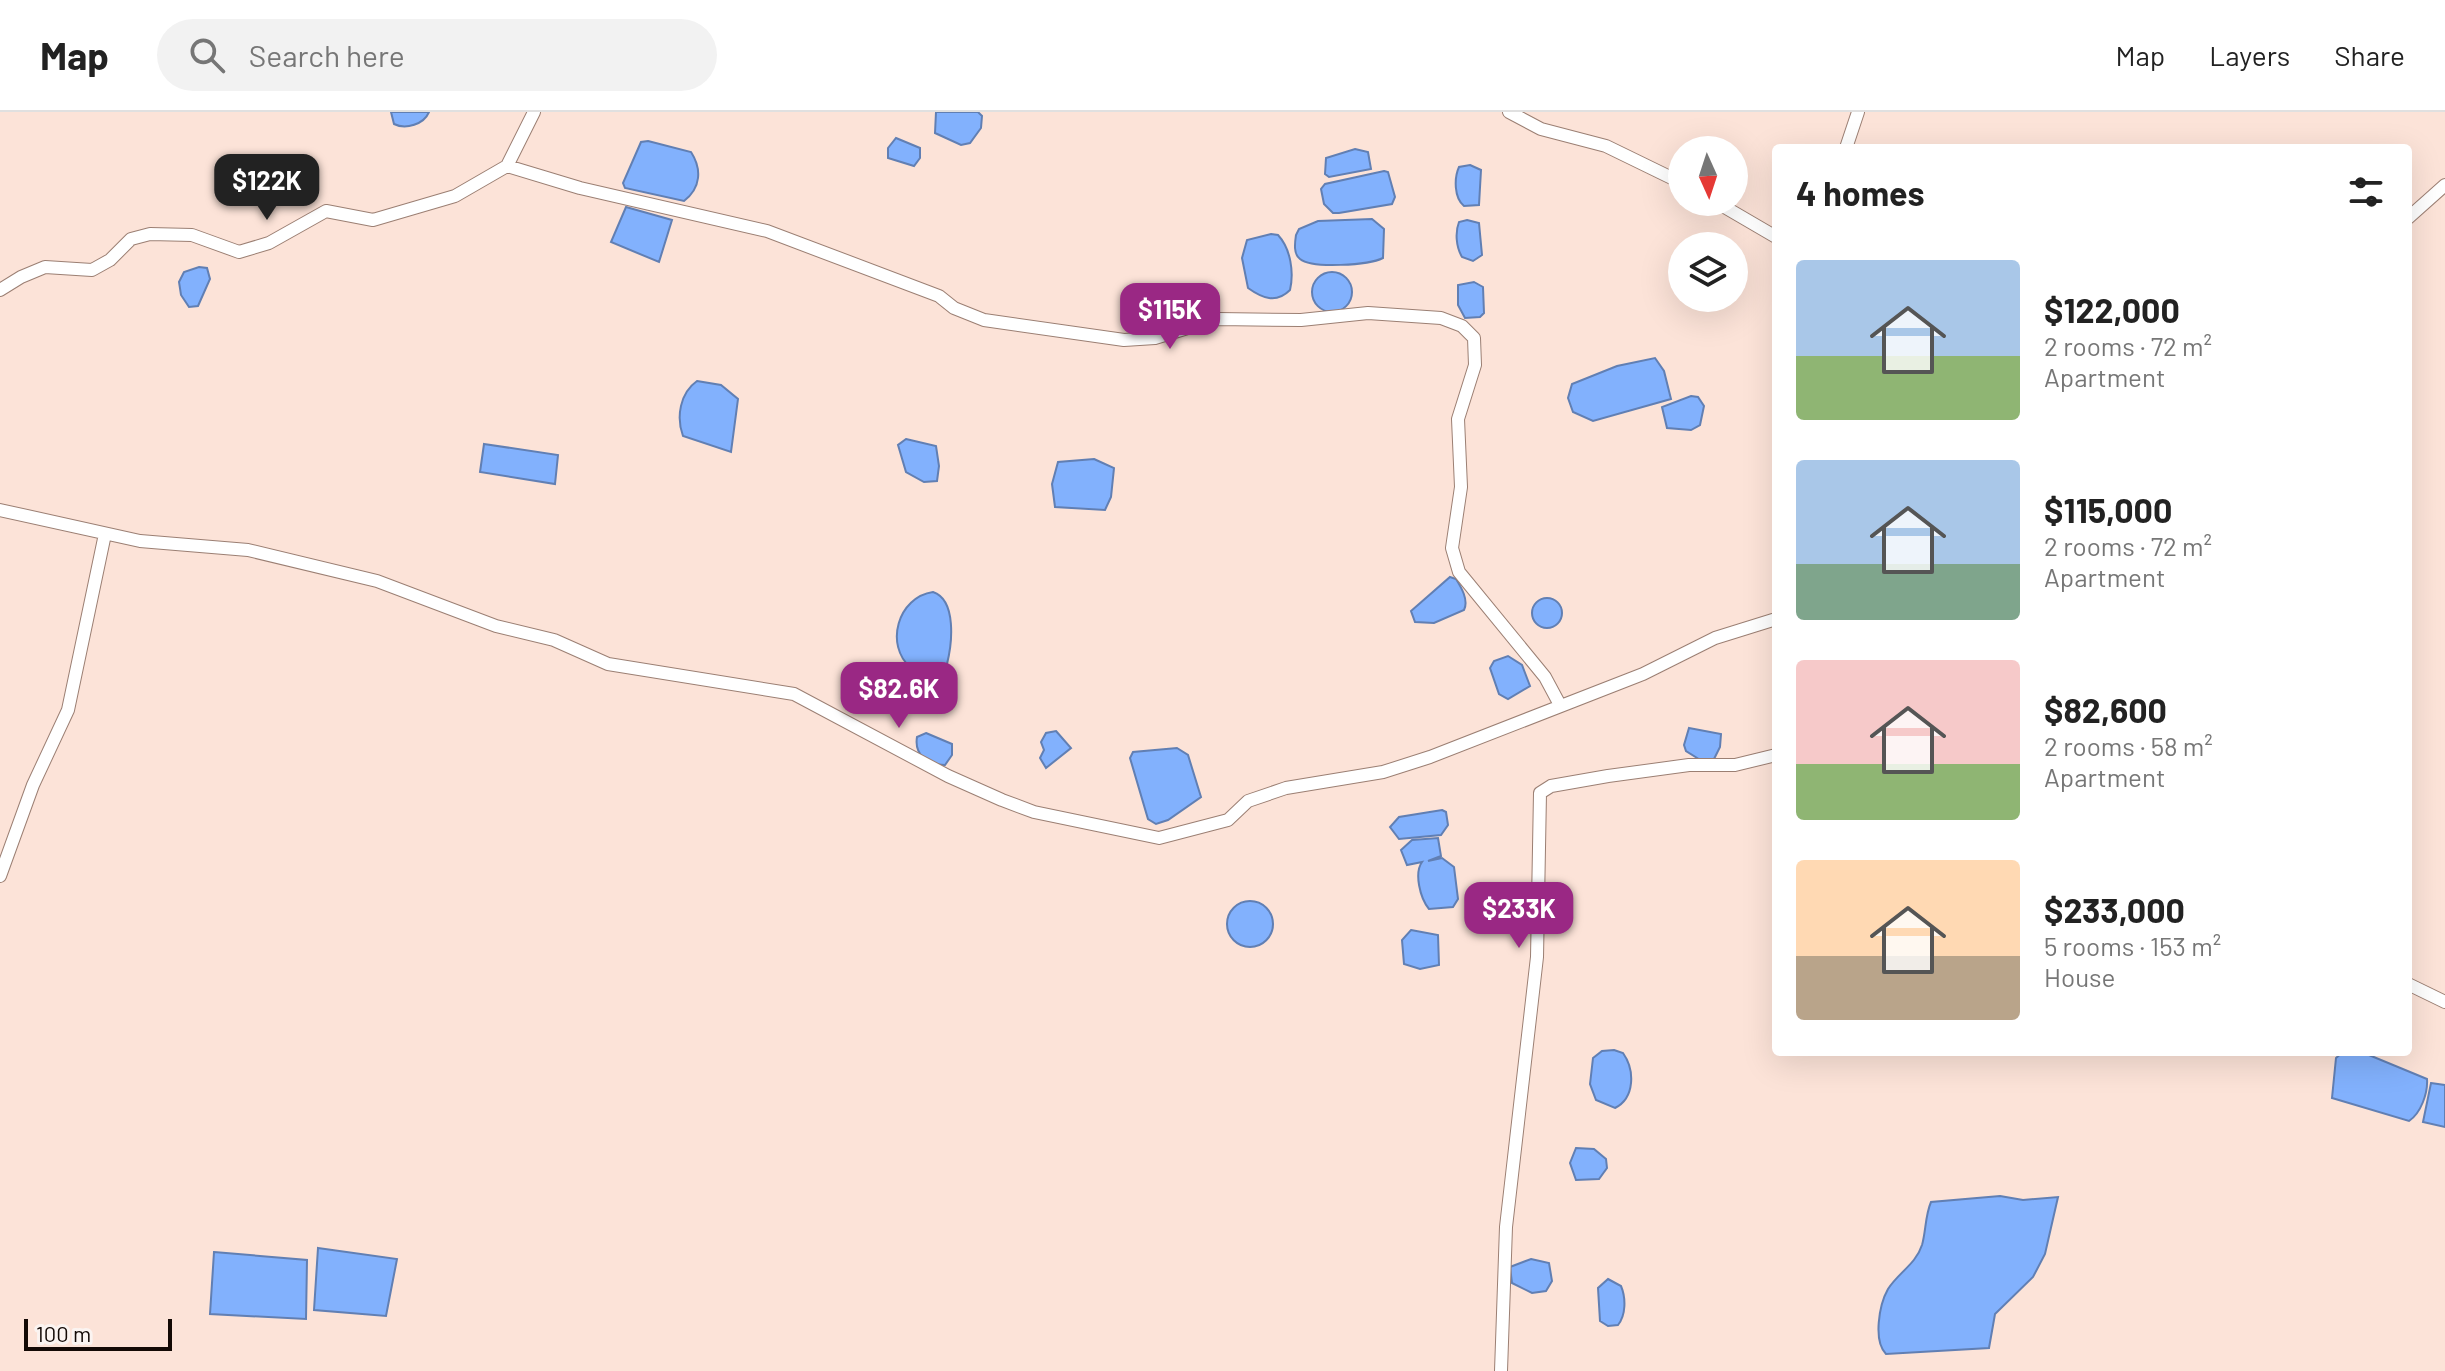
<!DOCTYPE html>
<html lang="en">
<head>
<meta charset="utf-8">
<style>
  body { margin:0; font-family:Barlow,sans-serif; background:#f2f2f2; color:#222; height:100vh; display:flex; flex-direction:column; font-size:30px; white-space:nowrap }
  * { box-sizing:border-box; margin:0 }
  p { font-size:26px; color:#767676 }
  .icon { flex:none; width:44px; height:44px; fill:none; stroke:currentColor; stroke-width:2; stroke-linecap:round; stroke-linejoin:round }
  .map { position:relative; flex:1; overflow:hidden }
  .drawer { position:absolute; left:1772px; top:32px; width:640px; height:912px; display:flex; flex-direction:column; background:#fff; border-radius:8px; box-shadow:0 8px 32px #0002 }
  .drawer>* { flex:none }
  .needle { width:52px; rotate:177deg }
  .controls { position:absolute; left:1668px; top:24px; display:grid; gap:16px }
  .controls a { display:grid; place-items:center; width:80px; height:80px; border-radius:50%; background:#fff; box-shadow:0 8px 32px #0002; font-size:40px }
  .scale { position:absolute; left:24px; bottom:20px; width:148px; box-sizing:border-box; padding-left:8px; border:4px solid #130905; border-top:0; font-size:22px; line-height:28px; white-space:nowrap; color:#130905; -webkit-text-stroke:6px #fbf4f1; paint-order:stroke }
  .price { position:absolute; translate:-50% -68px; padding:0 18px; border-radius:16px; background:#9a2884; color:#fff; font-size:26px; line-height:52px; filter:drop-shadow(0 2px 4px #0008) }
  .price::after { content:''; position:absolute; left:50%; top:48px; width:24px; height:18px; margin-left:-12px; background:inherit; clip-path:polygon(0 0,100% 0,50% 100%) }
  .price.current { background:#222; color:#fff }
  ul { padding:0; list-style:none }
  li { display:flex; align-items:center; gap:24px; height:200px; padding:0 24px }
  li span { display:grid; place-items:center; flex:none; width:224px; height:160px; border-radius:8px; color:#555 }
  li>.icon { margin-inline-start:auto }
  span .icon { width:96px; height:96px; fill:#fffc; stroke-width:1 }
  li b { font-size:34px }
  h2 { display:flex; justify-content:space-between; align-items:center; height:96px; padding:0 24px; font-size:34px }
  header { display:flex; align-items:center; gap:48px; box-sizing:border-box; height:112px; padding:0 40px; background:#fff; border-bottom:2px solid #e0e0e0 }
  header strong { font-size:38px }
  nav { display:flex; gap:44px; margin-inline-start:auto; font-size:28px }
  .search { width:560px; height:72px; background:#f2f2f2; display:flex; align-items:center; gap:20px; box-sizing:border-box; padding:0 28px; border-radius:44px; color:#767676; font-size:30px }
  .map>svg:first-child { display:block }
  .water { fill:#82b1fd; stroke:#617fb3; stroke-width:2 }
  .lines { fill:none; stroke-linecap:round; stroke-linejoin:round }
  .minor-casing { stroke:#9b7f73; stroke-width:14 }
  .minor { stroke:#fff; stroke-width:12 }
</style>
</head>
<body>
<header>
<strong>Map</strong>
<div class="search"><svg class="icon" aria-label="search" viewBox="0 0 24 24"><circle cx="10" cy="10" r="6"/><path d="M15 15l6 6"/></svg>Search here</div>
<nav><a>Map</a><a>Layers</a><a>Share</a></nav>
</header>
<div class="map">
<svg width="2445" height="1259" viewBox="0 0 2445 1259">
  <rect width="100%" height="100%" fill="#fce3d8"/>
  <path class="water" d="M391,0H429C424,12 406,18 394,12Z
    M936,0H978L982,4L981,16L970,31L961,33L935,21Z
    M896,26L920,36V46L914,54L888,46V36Z
    M648,29L691,40C702,57 701,76 684,89L625,76L623,71L641,30Z
    M1355,37L1368,40L1371,57L1329,65L1325,62L1326,46Z
    M1470,53L1481,58L1479,93L1464,94C1454,86 1454,66 1459,55Z
    M1384,59L1388,60L1395,85L1392,92L1339,101H1333L1324,92L1321,77L1325,72Z
    M626,95L672,108L659,150L611,130Z
    M1372,107L1384,117L1383,146C1369,153 1312,157 1300,147C1293,142 1295,130 1296,123L1299,117L1318,109Z
    M1467,108L1479,111L1482,143L1473,149L1462,145C1456,135 1455,120 1459,110Z
    M1271,122L1278,123C1291,137 1294,161 1290,178C1276,192 1262,186 1248,176L1242,146L1247,128Z
    M199,155L207,156L210,167L198,194L189,195L181,183L179,170L184,160Z
    M1312 180a20 20 0 1 1 40 0a20 20 0 1 1-40 0Z
    M1474,170L1483,175L1484,201L1480,205L1465,206L1458,193V173Z
    M1655,246L1664,259L1671,287L1593,309L1573,300L1568,286L1572,272L1617,254Z
    M697,269L721,273L738,287L731,340L683,324C676,305 680,281 697,269Z
    M1691,284L1698,285L1704,294L1700,313L1691,318L1667,316L1662,295Z
    M906,327L936,334L939,354L937,369L924,370L906,360L898,333Z
    M484,332L558,343L555,372L480,360Z
    M1094,347L1114,356L1111,385L1105,398L1055,395L1052,372L1058,350Z
    M1450,465L1456,467C1461,475 1469,488 1464,498L1434,511L1415,510L1411,499Z
    M933,480C957,488 952,532 947,552L932,559L911,556C884,533 898,485 933,480Z
    M1532 501a15 15 0 1 1 30 0a15 15 0 1 1-30 0Z
    M1508,544L1522,553L1530,574L1508,587L1499,582L1490,556L1494,549Z
    M1689,616L1721,622L1720,635L1714,647L1702,649L1686,639L1684,633Z
    M1056,619L1071,636L1046,656L1040,646L1044,638L1041,630L1046,621Z
    M926,621L952,632V643L945,653C928,653 914,643 917,625Z
    M1177,636L1188,643L1201,685L1168,708L1156,712L1148,707L1130,646L1133,640Z
    M1442,698L1446,700L1448,713L1441,723L1399,727L1390,715L1399,705Z
    M1438,726L1441,744L1428,749L1442,746L1454,755L1458,787L1453,795L1429,797C1420,786 1414,761 1422,750L1407,753L1401,738L1412,728Z
    M1227 812a23 23 0 1 1 46 0a23 23 0 1 1-46 0Z
    M1411,818L1438,823L1439,853L1420,857L1404,852L1402,828Z
    M1614,938L1623,941C1635,958 1635,986 1615,996L1596,988L1590,972L1593,946L1602,939Z
    M2343,940L2369,943L2427,967C2428,981 2421,1001 2409,1009L2332,986L2336,946Z
    M2431,971L2445,973V1015L2423,1010Z
    M1576,1036L1594,1037L1606,1047L1607,1056L1599,1067L1576,1068L1570,1051Z
    M2000,1084L2023,1088L2058,1085L2045,1142L2033,1165L1995,1202L1989,1236L1886,1242C1873,1229 1879,1193 1888,1177C1898,1161 1916,1152 1922,1133C1926,1119 1925,1104 1931,1090Z
    M318,1136L397,1147L386,1204L314,1198Z
    M214,1140L307,1148L306,1207L210,1202Z
    M1531,1147L1549,1151L1552,1169L1546,1179L1532,1181L1512,1171L1510,1155Z
    M1608,1167L1621,1174C1626,1186 1626,1203 1618,1213L1608,1214L1600,1209L1598,1176Z"/>
  <g class="lines">
    <g class="minor-casing">
      <path id="minor" d="M1509,0L1541,17L1606,34L1682,71
        M1846,36L1858,0
        M507,54L580,76L767,119L939,184L954,196L984,208L1124,228L1155,226L1217,207L1301,208L1368,201L1441,206L1462,214L1474,226L1475,253L1458,307L1461,375L1452,436L1459,460L1545,565L1560,593
        M1716,90L1776,125
        M2408,106L2445,73
        M0,178L21,165L45,155L92,158L110,148L131,127L150,122L192,123L239,140L269,131L326,99L373,108L455,84L507,54L534,0
        M0,398L140,429L248,438L377,469L496,514L554,528L608,552L794,582L948,664L1002,688L1034,700L1159,726L1228,708L1248,689L1286,676L1383,660L1430,645L1643,562L1715,526L1776,507
        M0,764L33,673L68,598L105,422
        M2408,872L2445,890
        M1501,1259L1506,1115L1537,845L1540,681L1551,674L1608,664L1689,653H1735L1776,643"/>
    </g>
    <use href="#minor" class="minor"/>
  </g>
</svg>
<div class="controls">
<a><svg class="needle" viewBox="-14 -14 28 28"><path d="M0-13l5 13h-10z" fill="#e53935"/><path d="M0 13l5-13h-10z" fill="#767676"/></svg></a>
<a><svg class="icon" aria-label="layers" viewBox="0 0 24 24"><path d="M12 4l9 5-9 5-9-5zM3 14l9 5 9-5"/></svg></a>
</div>
<div class="scale">100 m</div>
<b class="price current" style="left:267px;top:110px">$122K</b>
<b class="price" style="left:1170px;top:239px">$115K</b>
<b class="price" style="left:899px;top:618px">$82.6K</b>
<b class="price" style="left:1519px;top:838px">$233K</b>
<section class="drawer">
<h2>4 homes<svg class="icon" aria-label="filters" viewBox="0 0 24 24"><path d="M4 7h16M4 17h16"/><circle cx="9" cy="7" r="2"/><circle cx="15" cy="17" r="2"/></svg></h2>
<ul>
<li><span style="background:linear-gradient(#a9c7e8 60%,#8fb573 0)"><svg class="icon" aria-label="home" viewBox="0 0 24 24"><path d="M3 11l9-7 9 7M6 9v11h12V9"/></svg></span><div><b>$122,000</b><p>2 rooms · 72 m²</p><p>Apartment</p></div></li>
<li><span style="background:linear-gradient(#a9c7e8 65%,#7fa58c 0)"><svg class="icon" aria-label="home" viewBox="0 0 24 24"><path d="M3 11l9-7 9 7M6 9v11h12V9"/></svg></span><div><b>$115,000</b><p>2 rooms · 72 m²</p><p>Apartment</p></div></li>
<li><span style="background:linear-gradient(#f6c9c9 65%,#8fb573 0)"><svg class="icon" aria-label="home" viewBox="0 0 24 24"><path d="M3 11l9-7 9 7M6 9v11h12V9"/></svg></span><div><b>$82,600</b><p>2 rooms · 58 m²</p><p>Apartment</p></div></li>
<li><span style="background:linear-gradient(#ffd9b3 60%,#b9a48a 0)"><svg class="icon" aria-label="home" viewBox="0 0 24 24"><path d="M3 11l9-7 9 7M6 9v11h12V9"/></svg></span><div><b>$233,000</b><p>5 rooms · 153 m²</p><p>House</p></div></li>
</ul>
</section>
</div>
</body>
</html>
